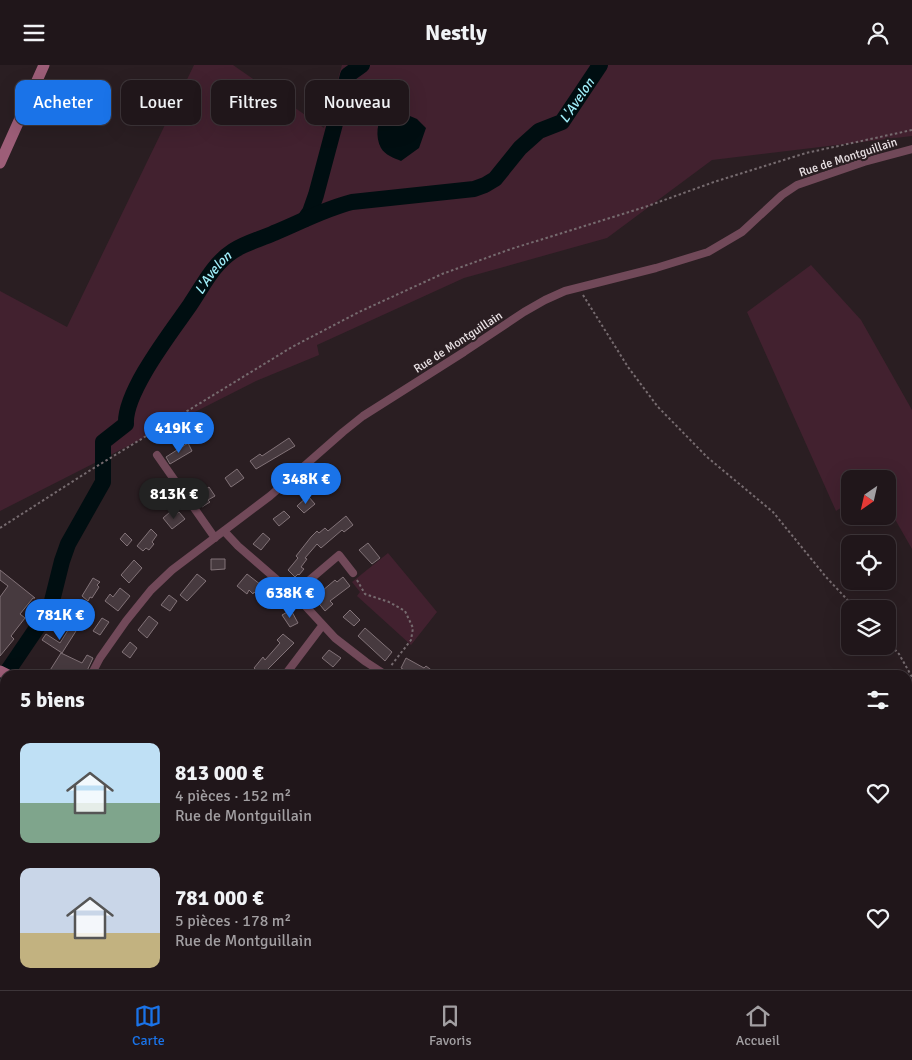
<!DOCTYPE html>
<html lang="fr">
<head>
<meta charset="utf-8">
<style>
  body { margin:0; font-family:Signika,sans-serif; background:#281f23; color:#f1f3f6; height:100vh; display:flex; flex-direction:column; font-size:19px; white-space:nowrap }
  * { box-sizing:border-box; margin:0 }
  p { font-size:16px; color:#a29fa2 }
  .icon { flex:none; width:28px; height:28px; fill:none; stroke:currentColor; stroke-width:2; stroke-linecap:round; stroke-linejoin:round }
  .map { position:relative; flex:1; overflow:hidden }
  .details { position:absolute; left:0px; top:605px; width:912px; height:320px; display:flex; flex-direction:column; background:#20161a; border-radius:15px 15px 0 0; box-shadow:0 5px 20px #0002,0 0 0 1px #3d3539 }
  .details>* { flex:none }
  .guide { position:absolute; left:15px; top:15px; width:500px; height:45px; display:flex; gap:10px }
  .needle { width:32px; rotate:214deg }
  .buttons { position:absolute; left:841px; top:405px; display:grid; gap:10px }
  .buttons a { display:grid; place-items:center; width:55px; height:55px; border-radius:10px; background:#20161a; box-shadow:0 5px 20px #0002,0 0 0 1px #3d3539; font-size:25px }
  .price { position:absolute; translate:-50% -42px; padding:0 11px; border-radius:18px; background:#1a73e8; color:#fff; font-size:16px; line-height:32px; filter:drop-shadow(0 1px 2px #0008) }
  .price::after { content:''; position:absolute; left:50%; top:30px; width:15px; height:11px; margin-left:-8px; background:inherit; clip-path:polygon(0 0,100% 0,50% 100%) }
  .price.on { background:#222; color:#fff }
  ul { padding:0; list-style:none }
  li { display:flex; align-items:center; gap:15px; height:125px; padding:0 20px }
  li span { display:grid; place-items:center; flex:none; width:140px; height:100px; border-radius:10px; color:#555 }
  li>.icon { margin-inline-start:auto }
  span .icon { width:60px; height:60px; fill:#fffc; stroke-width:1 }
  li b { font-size:21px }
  h2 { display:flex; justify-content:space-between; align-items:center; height:60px; padding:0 20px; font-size:21px }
  .chip { padding:0 18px; border-radius:10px; background:#20161a; box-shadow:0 5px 20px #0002,0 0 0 1px #3d3539; font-size:18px; line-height:45px }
  .chip.on { background:#1a73e8; color:#fff }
  header { display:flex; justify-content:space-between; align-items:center; height:65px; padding:0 20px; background:#20161a; font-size:22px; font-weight:700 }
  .menu { display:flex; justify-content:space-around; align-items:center; height:70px; border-top:1px solid #3d3539; background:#20161a; font-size:14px; color:#a29fa2 }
  .menu a { display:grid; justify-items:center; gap:2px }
  .menu .on { color:#1a73e8 }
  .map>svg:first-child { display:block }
  .green { fill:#42212f }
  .water { fill:#000e11 }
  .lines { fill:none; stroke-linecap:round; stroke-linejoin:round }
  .river { stroke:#000e11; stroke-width:16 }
  .building { fill:#473a3f; stroke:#827378 }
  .path { stroke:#766b6f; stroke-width:2; stroke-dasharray:2.5 2.5; stroke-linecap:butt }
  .lane { stroke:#714959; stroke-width:4 }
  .street { stroke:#714959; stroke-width:8 }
  .secondary { stroke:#9d5e78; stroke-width:11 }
  .labels { text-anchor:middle; stroke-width:4.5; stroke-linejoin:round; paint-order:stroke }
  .street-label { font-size:12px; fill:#ebe3e6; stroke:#2a1e22 }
  .water-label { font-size:14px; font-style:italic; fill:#a0effa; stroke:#2a1e22 }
</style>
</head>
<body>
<header><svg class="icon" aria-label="menu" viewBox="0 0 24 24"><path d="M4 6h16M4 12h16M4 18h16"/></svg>Nestly<svg class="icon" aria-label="person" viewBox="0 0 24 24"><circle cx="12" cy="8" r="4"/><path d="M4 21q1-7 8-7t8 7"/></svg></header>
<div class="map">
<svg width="912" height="925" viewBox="0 0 912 925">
  <rect width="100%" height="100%" fill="#2a1e22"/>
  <path class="green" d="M194,0H233L324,63L342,0H912V71L712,95L607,173L464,213L317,280L319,290L256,316L0,446V226L67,262Z
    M811,200L861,255L912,345V484L888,442V414H850V437L836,446L747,247Z
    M388,488L437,547L411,580L357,531L360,527L352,517Z
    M912,727V925H746L750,920H908V728Z"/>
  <path class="water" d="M398,46L417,54L426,63L419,83L401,96C394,93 385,90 381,83C375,72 377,56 384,47Z"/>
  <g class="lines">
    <g class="river">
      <path d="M305,154L310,147L316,130L348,10L362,0"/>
      <path id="s1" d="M5,610L47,548L52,536L62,496L68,479L103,417V377L126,359C124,327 172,266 190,240C203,221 213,199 233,186C245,178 261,174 274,168C301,157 324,144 352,137L474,124L485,120L495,114L520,83L539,66L562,57L600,0"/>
    </g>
  </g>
  <path class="building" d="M313,44L320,49L314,57L307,52Z
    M289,373L295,381L256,404L250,396L260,389L262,391Z
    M188,378L192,386L170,399L166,392Z
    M237,404L244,413L231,422L225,413Z
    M318,412L325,420L315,428L308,420Z
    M209,422L215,431L208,435L210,437L202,442L196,431Z
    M308,431L315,439L304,448L297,441Z
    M284,446L290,452L279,461L273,454Z
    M170,447L173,451L179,447L185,454L172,464L163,453Z
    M346,451L353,460L344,467L342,465L321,483L317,479L305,493L307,494L301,502L304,504L299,510L298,509L295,512L288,505L298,493L296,491L311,472L317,466L319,468L325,463L328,466Z
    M151,464L157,470L152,477L154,479L149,485L146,483L143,486L137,481Z
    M125,468L132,475L127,481L120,474Z
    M263,468L270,474L261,485L253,479Z
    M368,478L380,493L372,499L359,485Z
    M211,494H225V504L211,505Z
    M134,495L142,503L129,518L121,510Z
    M0,505L35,533H33L20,549L25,553L11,571L14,574L0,591V532L8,521L0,515Z
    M197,509L206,516L187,536L180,530Z
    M247,509L279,534L272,542L254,527L253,529L249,525L247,529L237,521Z
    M343,512L350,521L330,536L333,539L325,546L312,530L320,523L322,526L335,515L337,517Z
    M93,513L100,517L97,520L99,522L92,533L90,532L88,536L82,531Z
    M120,523L130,531L118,546L105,536L110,529L113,532Z
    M169,530L177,536L170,546L161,540Z
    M291,545L298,558L290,562L282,550Z
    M350,545L360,555L354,561L343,552Z
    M149,551L158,558L147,573L138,565Z
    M102,553L109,557L100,570L93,566Z
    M70,562L76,566L62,588L42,575L46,569L60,578Z
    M365,563L392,587L385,596L358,571Z
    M283,569L294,578L262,610L254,603L263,592L265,595L280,578L277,575Z
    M130,577L137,583L130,593L122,587Z
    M329,585L341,593L333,602L322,593Z
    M61,588L82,598L87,590L93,593L85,610H47Z
    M406,593L424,603L426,601L438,610H413L401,603Z"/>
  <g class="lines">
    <path class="path" d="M583,230L628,302L658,342L707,392L773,447L826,512L856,544
      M0,463L89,406L292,282L359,247L442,209L511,184L645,142L714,117L806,88L912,65
      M357,515L365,529L389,537L405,546L413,563L411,575L390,602
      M888,577L899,589L912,612
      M908,730L912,729
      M746,925L750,920"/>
    <path class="lane" d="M0,866L5,860
      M0,874L5,878
      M0,907L5,899"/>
    <path class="street" d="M157,390L215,473
      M224,466L238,481L298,533L335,573L366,597L386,610
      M293,529L339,490L353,508
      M91,610L100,593L126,556L151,525L172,505L270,431L343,367L363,351L464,287L524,247L545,235L565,226L656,203L708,187L742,167L782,130L797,120L864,97L912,84
      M285,610L322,561
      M317,920L320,925
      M354,920L356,925
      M292,925L294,920
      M433,925L439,920"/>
    <path class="secondary" d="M0,98L44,0
      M0,606L8,610
      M0,836L5,829"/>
  </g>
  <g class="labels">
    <g class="street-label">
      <text transform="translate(848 92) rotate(-18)" y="4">Rue de Montguillain</text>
      <text transform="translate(458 277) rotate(-33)" y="4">Rue de Montguillain</text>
    </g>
    <g class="water-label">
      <text dy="5" stroke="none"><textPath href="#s1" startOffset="885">L'Avelon</textPath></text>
      <text dy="5" stroke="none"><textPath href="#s1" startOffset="464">L'Avelon</textPath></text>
    </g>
  </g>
</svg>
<div class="buttons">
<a><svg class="needle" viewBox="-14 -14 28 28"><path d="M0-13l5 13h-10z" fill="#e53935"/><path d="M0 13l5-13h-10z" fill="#a29fa2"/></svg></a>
<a><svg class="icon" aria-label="locate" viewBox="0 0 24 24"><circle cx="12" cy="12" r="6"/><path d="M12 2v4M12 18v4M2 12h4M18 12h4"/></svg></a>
<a><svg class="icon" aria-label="layers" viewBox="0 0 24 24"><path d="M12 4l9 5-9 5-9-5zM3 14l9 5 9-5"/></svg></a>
</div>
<b class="price" style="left:179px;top:389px">419K €</b>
<b class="price" style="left:306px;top:440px">348K €</b>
<b class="price on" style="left:174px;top:455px">813K €</b>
<b class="price" style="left:290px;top:554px">638K €</b>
<b class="price" style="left:60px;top:576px">781K €</b>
<div class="guide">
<a class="chip on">Acheter</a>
<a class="chip">Louer</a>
<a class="chip">Filtres</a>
<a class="chip">Nouveau</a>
</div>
<section class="details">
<h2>5 biens<svg class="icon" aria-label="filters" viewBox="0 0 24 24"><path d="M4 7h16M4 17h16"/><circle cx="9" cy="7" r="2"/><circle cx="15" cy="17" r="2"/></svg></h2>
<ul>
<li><span style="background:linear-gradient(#bfe0f5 60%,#7fa58c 0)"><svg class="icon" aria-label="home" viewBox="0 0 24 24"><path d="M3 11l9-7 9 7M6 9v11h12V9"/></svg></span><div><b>813 000 €</b><p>4 pièces · 152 m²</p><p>Rue de Montguillain</p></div><svg class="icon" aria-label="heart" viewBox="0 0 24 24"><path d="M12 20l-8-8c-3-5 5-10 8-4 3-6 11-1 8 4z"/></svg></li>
<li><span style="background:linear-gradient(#c9d6e8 65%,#c2b280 0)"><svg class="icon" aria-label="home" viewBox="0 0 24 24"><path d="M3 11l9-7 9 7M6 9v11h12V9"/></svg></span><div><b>781 000 €</b><p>5 pièces · 178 m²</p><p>Rue de Montguillain</p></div><svg class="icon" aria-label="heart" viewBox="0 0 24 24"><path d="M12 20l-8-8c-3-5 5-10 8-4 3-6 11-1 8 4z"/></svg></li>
</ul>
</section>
</div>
<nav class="menu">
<a class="on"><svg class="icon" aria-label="map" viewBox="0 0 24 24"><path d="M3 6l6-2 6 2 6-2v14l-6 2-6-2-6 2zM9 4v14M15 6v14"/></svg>Carte</a>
<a><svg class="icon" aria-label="saved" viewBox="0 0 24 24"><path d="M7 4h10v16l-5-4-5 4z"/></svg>Favoris</a>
<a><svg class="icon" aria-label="home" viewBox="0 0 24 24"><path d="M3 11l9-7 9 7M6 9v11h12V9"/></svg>Accueil</a>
</nav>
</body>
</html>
